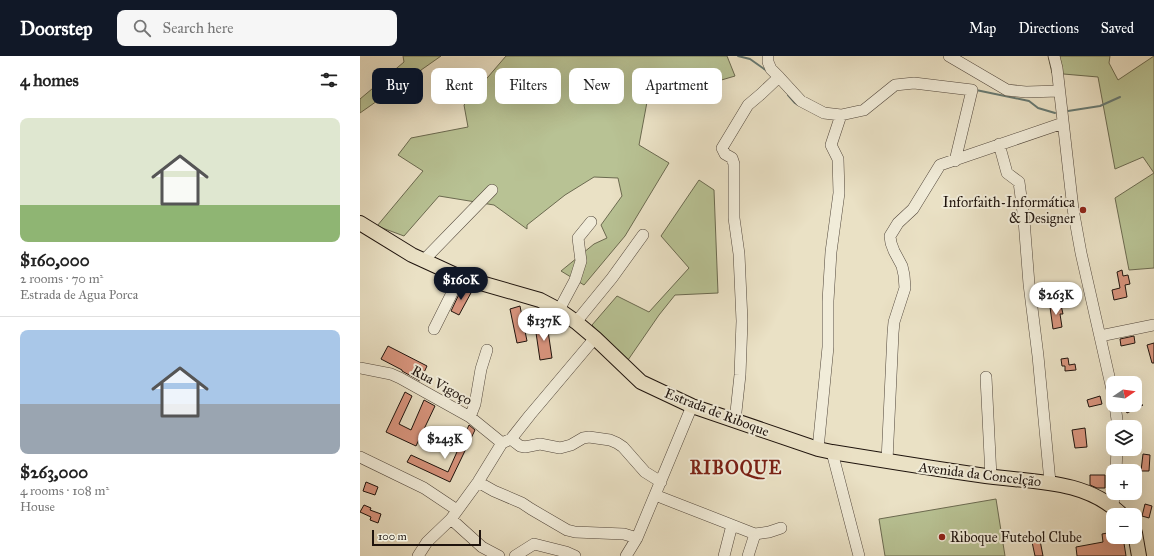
<!DOCTYPE html>
<html lang="en">
<head>
<meta charset="utf-8">
<style>
  body { margin:0; font-family:"IM FELL Great Primer",serif; background:#f6f6f6; color:#222; height:100vh; display:flex; flex-direction:column; font-size:15px; white-space:nowrap }
  * { box-sizing:border-box; margin:0 }
  p { font-size:13px; color:#767676 }
  .icon { flex:none; width:22px; height:22px; fill:none; stroke:currentColor; stroke-width:2; stroke-linecap:round; stroke-linejoin:round }
  .map { position:relative; flex:1; overflow:hidden }
  .panel { display:flex; flex-direction:column; background:#fff; width:360px }
  .panel>* { flex:none }
  .top-card { position:absolute; left:12px; top:12px; width:380px; height:36px; display:flex; gap:8px }
  .needle { width:26px; rotate:77deg }
  .buttons { position:absolute; left:746px; top:320px; display:grid; gap:8px }
  .buttons a { display:grid; place-items:center; width:36px; height:36px; border-radius:8px; background:#fff; box-shadow:0 4px 16px #0002; font-size:20px }
  .scale { position:absolute; left:12px; bottom:10px; width:109px; box-sizing:border-box; padding-left:4px; border:2px solid #1e130d; border-top:0; font-size:11px; line-height:14px; white-space:nowrap; color:#1e130d; -webkit-text-stroke:3px #f1ecd9; paint-order:stroke }
  .price { position:absolute; translate:-50% -34px; padding:0 9px; border-radius:14px; background:#fff; color:#222; font-size:13px; line-height:26px; filter:drop-shadow(0 1px 2px #0008) }
  .price::after { content:''; position:absolute; left:50%; top:24px; width:12px; height:9px; margin-left:-6px; background:inherit; clip-path:polygon(0 0,100% 0,50% 100%) }
  .price.active { background:#111827; color:#fff }
  ul { padding:0; list-style:none }
  li { display:grid; align-content:center; gap:8px; height:212px; padding:0 20px }
  li+li { border-top:1px solid #e0e0e0 }
  li span { display:grid; place-items:center; height:124px; border-radius:8px; color:#555 }
  li>.icon { margin-inline-start:auto }
  span .icon { width:72px; height:72px; fill:#fffc; stroke-width:1 }
  li b { font-size:17px }
  h2 { display:flex; justify-content:space-between; align-items:center; height:48px; padding:0 20px; font-size:17px }
  .chip { padding:0 14px; border-radius:8px; background:#fff; box-shadow:0 4px 16px #0002; font-size:14px; line-height:36px }
  .chip.active { background:#111827; color:#fff }
  header { display:flex; align-items:center; gap:24px; box-sizing:border-box; height:56px; padding:0 20px; background:#111827; color:#fff }
  header strong { font-size:19px }
  nav { display:flex; gap:22px; margin-inline-start:auto; font-size:14px }
  .search { width:280px; height:36px; background:#f6f6f6; display:flex; align-items:center; gap:10px; box-sizing:border-box; padding:0 14px; border-radius:8px; color:#767676; font-size:15px }
  main { display:flex; flex:1; min-height:0 }
  .map>svg:first-child { display:block }
  .green { fill:#b8c294; stroke:#6b6a50 }
  .lines { fill:none; stroke-linecap:round; stroke-linejoin:round }
  .stream { stroke:#677972; stroke-width:2 }
  .building { fill:#d8947d; stroke:#1e130d }
  .minor-casing { stroke:#51463b; stroke-width:12 }
  .major-casing { stroke:#1e130d; stroke-width:16 }
  .minor { stroke:#f1ecd9; stroke-width:11 }
  .major { stroke:#eae1c5; stroke-width:14 }
  .poi-dot { fill:#8f2418; stroke:#f1ecd9; stroke-width:1.5 }
  .labels { text-anchor:middle; stroke-width:4; stroke-linejoin:round; paint-order:stroke }
  .poi-label { font-size:14px; fill:#1e130d; stroke:#f1ecd9; text-anchor:end }
  .street-label { font-size:14px; fill:#1e130d; stroke:#f1ecd9 }
  .district-label { font-size:18px; font-weight:bold; letter-spacing:1px; fill:#7a1f14; stroke:#f1ecd9 }
</style>
</head>
<body>
<header>
<strong>Doorstep</strong>
<div class="search"><svg class="icon" aria-label="search" viewBox="0 0 24 24"><circle cx="10" cy="10" r="6"/><path d="M15 15l6 6"/></svg>Search here</div>
<nav><a>Map</a><a>Directions</a><a>Saved</a></nav>
</header>
<main>
<section class="panel">
<h2>4 homes<svg class="icon" aria-label="filters" viewBox="0 0 24 24"><path d="M4 7h16M4 17h16"/><circle cx="9" cy="7" r="2"/><circle cx="15" cy="17" r="2"/></svg></h2>
<ul>
<li><span style="background:linear-gradient(#dfe7d0 70%,#8fb573 0)"><svg class="icon" aria-label="home" viewBox="0 0 24 24"><path d="M3 11l9-7 9 7M6 9v11h12V9"/></svg></span><div><b>$160,000</b><p>2 rooms · 70 m²</p><p>Estrada de Agua Porca</p></div></li>
<li><span style="background:linear-gradient(#a9c7e8 60%,#9aa5b1 0)"><svg class="icon" aria-label="home" viewBox="0 0 24 24"><path d="M3 11l9-7 9 7M6 9v11h12V9"/></svg></span><div><b>$263,000</b><p>4 rooms · 108 m²</p><p>House</p></div></li>
</ul>
</section>
<div class="map">
<svg width="794" height="500" viewBox="0 0 794 500">
  <rect width="100%" height="100%" fill="#eae1c5"/>
  <filter id="stains"><feTurbulence type="fractalNoise" baseFrequency=".005" numOctaves="4"/><feColorMatrix values="0 0 0 0 .2 0 0 0 0 .09 0 0 0 0 .02 0 0 0 .5 -.17"/></filter>
  <radialGradient id="worn" r=".72"><stop offset=".6" stop-color="#630" stop-opacity="0"/><stop offset="1" stop-color="#630" stop-opacity=".3"/></radialGradient>
  <path class="green" d="M43,0H81L0,57V43L44,6Z
    M146,0H367L375,20L287,46L279,89L309,107L265,180L224,229L201,215L234,188L247,182L241,169L262,140L258,122L234,121L205,139L167,169V173L134,149L79,140L44,180L17,170L63,115L38,99L51,82L108,71L104,49Z
    M688,0H750L749,7L758,24L794,0V117L783,101L755,113L738,21L692,17Z
    M794,117V212L769,214L755,142Z
    M339,124L354,134L358,237L315,239L299,259L268,304L232,269L257,240L289,256L329,212L301,180Z
    M636,443L645,500H525L519,463Z"/>
  <g class="lines">
    <path class="stream" d="M378,0L390,3L407,15
      M616,34L669,45L678,52L695,57
      M428,39L435,47L438,49
      M708,55L740,50L760,41"/>
  </g>
  <path class="building" d="M762,214L763,220L768,219L770,228L765,229L767,241L754,244L752,234L760,232L757,216Z
    M102,232L112,235L99,259L91,255Z
    M701,249L703,258H700L702,271L693,273L690,251Z
    M160,250L167,285L157,287L150,253Z
    M187,268L192,302L180,304L175,270Z
    M774,280L775,287L761,290L760,283Z
    M794,287V307H792L787,289Z
    M28,290L67,310L60,325L42,315V314L21,303Z
    M708,302L709,309L715,308L716,314L705,315V310H702L701,303Z
    M45,336L52,340L39,368L51,374L64,344L75,350L56,390L26,376Z
    M740,340L742,348L729,351L727,344Z
    M763,349H783L767,357Z
    M109,369L115,374L90,426L47,406L51,399L88,416Z
    M725,372L727,391L715,392L712,374Z
    M783,398L790,399L789,415H781Z
    M730,419H745V432H737L730,429Z
    M6,426L18,431L15,439L3,435Z
    M785,448L792,450L789,462L782,460Z
    M4,449L11,452L10,454L21,458L18,467L10,464L11,461L0,456Z
    M753,476V481H763L766,500H717L716,491L743,486L742,478Z
    M679,479L683,500H675L671,481Z"/>
  <g class="lines">
    <g class="minor-casing">
      <path id="minor" d="M408,0V6L411,13L419,21L441,45L464,57L481,59L504,54L535,29L554,27L612,34L595,105
        M589,0L647,34L666,36L699,35
        M694,0L697,12L713,153L721,197L753,338
        M639,88L647,117L659,126L664,164L669,228L678,300L690,426
        M63,205L132,134
        M199,254L215,224L221,205L218,182L231,166
        M216,266L252,222L283,179
        M74,273L100,221
        M740,280L794,269
        M0,312L31,318L40,322L110,361L142,387
        M626,321L631,421
        M755,349L758,371
        M110,361L115,348L121,313L127,294
        M375,365L380,319L382,265L379,198L374,162V108L372,102L365,98L362,92L388,49L401,38L419,21
        M151,383L160,390L165,391L180,388L200,392L211,389L223,382L229,381L250,384L257,387L263,391L285,416L301,426
        M458,393L468,291V245L471,196L479,137L478,103L471,89L481,59
        M472,396L499,500
        M0,401L64,432L97,454
        M527,405L533,277L534,266L545,232L544,219L542,210L534,195L531,187L530,180L538,167L553,153L580,109L703,67
        M756,415L757,393
        M118,426L134,435L162,447L171,453L207,474L215,476L264,478L277,482
        M295,439L395,478L409,476L421,472
        M753,451L754,437
        M91,463L122,491L139,500
        M58,500L67,486L91,463L118,426L142,387L151,383L170,359L235,282
        M155,500L174,488L206,496L215,500
        M266,500L277,482L332,350
        M364,500L372,469
        M388,500L395,478"/>
    </g>
    <g class="major-casing">
      <path id="major" d="M0,167L52,199L100,221L180,244L199,254L216,266L235,282L281,326L332,350L458,393L472,396C521,404 570,412 619,419C668,427 723,421 762,459
        M775,477L779,500"/>
    </g>
    <use href="#minor" class="minor"/>
    <use href="#major" class="major"/>
  </g>
  <g class="poi-dot">
    <circle cx="723" cy="154" r="4"/>
    <circle cx="582" cy="481" r="4"/>
  </g>
  <g class="labels">
    <g class="poi-label">
      <text x="715" y="151">Inforfaith-Informática<tspan x="715" dy="16">&amp; Designer</tspan></text>
      <text x="590" y="486" text-anchor="start">Riboque Futebol Clube</text>
    </g>
    <g class="street-label">
      <text transform="translate(82 329) rotate(29)" y="5">Rua Vigoço</text>
      <text transform="translate(357 356) rotate(21)" y="5">Estrada de Riboque</text>
      <text transform="translate(620 418) rotate(7)" y="5">Avenida da Concelção</text>
    </g>
    <g class="district-label">
      <text x="376" y="418">RIBOQUE</text>
    </g>
  </g>
  <rect width="100%" height="100%" filter="url(#stains)"/>
  <rect width="100%" height="100%" fill="url(#worn)"/>
</svg>
<div class="buttons">
<a><svg class="needle" viewBox="-14 -14 28 28"><path d="M0-13l5 13h-10z" fill="#e53935"/><path d="M0 13l5-13h-10z" fill="#767676"/></svg></a>
<a><svg class="icon" aria-label="layers" viewBox="0 0 24 24"><path d="M12 4l9 5-9 5-9-5zM3 14l9 5 9-5"/></svg></a>
<a>+</a>
<a>−</a>
</div>
<div class="scale">100 m</div>
<b class="price active" style="left:101px;top:245px">$160K</b>
<b class="price" style="left:696px;top:260px">$263K</b>
<b class="price" style="left:184px;top:286px">$137K</b>
<b class="price" style="left:85px;top:404px">$243K</b>
<div class="top-card">
<a class="chip active">Buy</a>
<a class="chip">Rent</a>
<a class="chip">Filters</a>
<a class="chip">New</a>
<a class="chip">Apartment</a>
</div>
</div>
</main>
</body>
</html>
